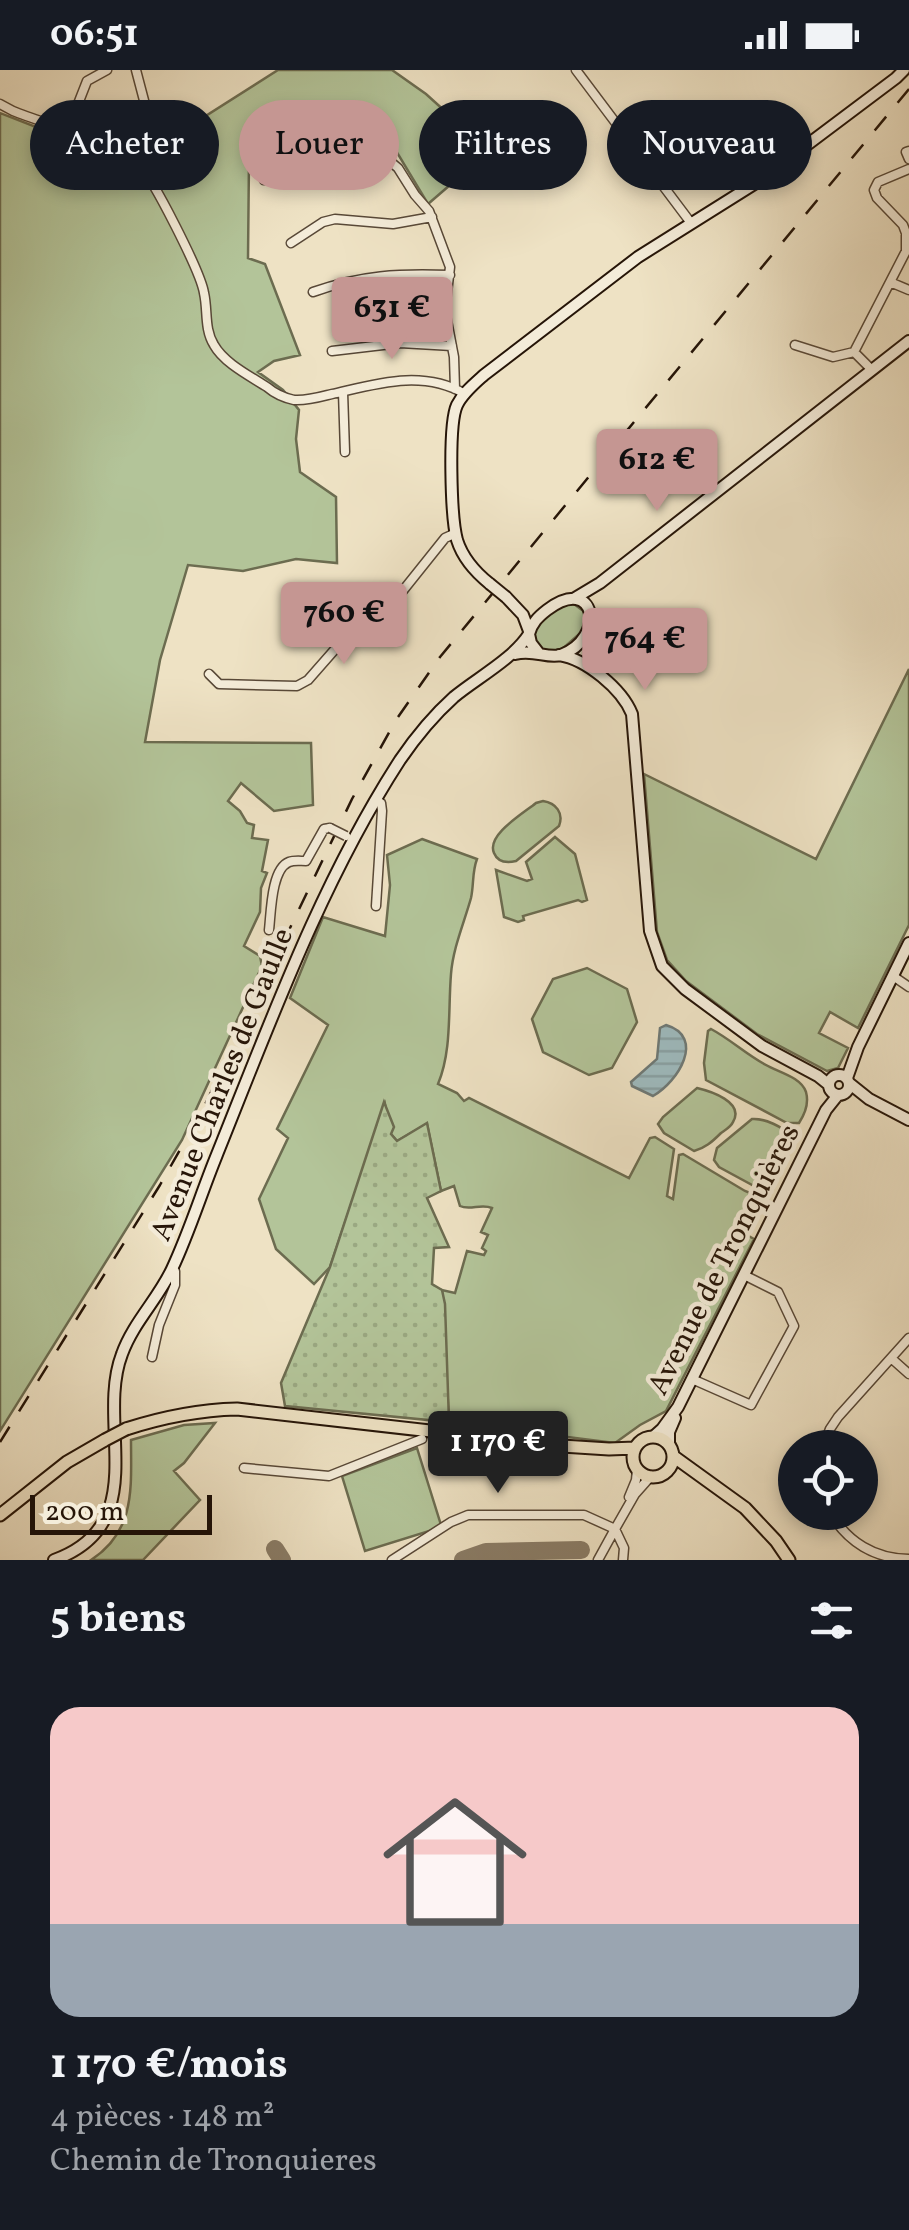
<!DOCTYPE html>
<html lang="fr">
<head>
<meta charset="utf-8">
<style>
  body { margin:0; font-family:Vollkorn,serif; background:#20242c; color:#f1f3f6; height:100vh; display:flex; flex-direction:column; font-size:38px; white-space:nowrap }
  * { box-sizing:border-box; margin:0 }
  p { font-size:32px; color:#9ea1a6 }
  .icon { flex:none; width:55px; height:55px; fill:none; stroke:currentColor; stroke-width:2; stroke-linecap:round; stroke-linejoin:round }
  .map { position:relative; height:1490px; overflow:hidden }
  .drawer { display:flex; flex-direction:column; background:#171b24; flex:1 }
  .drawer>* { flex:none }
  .guide { position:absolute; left:30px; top:30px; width:850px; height:90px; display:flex; gap:20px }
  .controls { position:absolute; left:778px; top:1360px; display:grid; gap:20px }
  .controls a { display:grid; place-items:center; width:100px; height:100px; border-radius:50%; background:#171b24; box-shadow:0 5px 15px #0003; font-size:50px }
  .scale { position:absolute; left:30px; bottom:25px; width:182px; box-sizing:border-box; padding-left:10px; border:5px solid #261508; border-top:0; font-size:28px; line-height:35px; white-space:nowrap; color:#261508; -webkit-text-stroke:8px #f4ecd9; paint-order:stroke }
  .price { position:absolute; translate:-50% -85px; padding:0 22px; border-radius:10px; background:#c59692; color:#111; font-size:32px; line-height:65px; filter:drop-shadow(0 2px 5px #0008) }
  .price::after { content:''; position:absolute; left:50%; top:60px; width:30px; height:22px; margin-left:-15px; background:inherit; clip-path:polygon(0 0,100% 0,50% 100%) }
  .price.active { background:#222; color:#fff }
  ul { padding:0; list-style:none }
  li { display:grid; align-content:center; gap:20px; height:530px; padding:0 50px }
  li+li { border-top:2px solid #363941 }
  li span { display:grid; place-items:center; height:310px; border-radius:30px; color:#555 }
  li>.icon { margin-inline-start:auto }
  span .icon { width:180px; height:180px; fill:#fffc; stroke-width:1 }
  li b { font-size:42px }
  h2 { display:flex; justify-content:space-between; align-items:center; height:120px; padding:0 50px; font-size:42px }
  .pill { padding:0 35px; border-radius:45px; background:#171b24; box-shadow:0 5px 15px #0003; font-size:35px; line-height:90px }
  .pill.active { background:#c59692; color:#111 }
  .status { display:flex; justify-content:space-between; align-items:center; height:70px; padding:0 50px; background:#171b24; direction:ltr }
  .status svg { height:28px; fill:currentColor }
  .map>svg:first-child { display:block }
  .grass { fill:#b3c499; stroke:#6c6c50; stroke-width:2.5 }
  .park { fill:url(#park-dots); stroke:#6c6c50; stroke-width:2.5 }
  .water { fill:url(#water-rules); stroke:#6e7976; stroke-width:2.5 }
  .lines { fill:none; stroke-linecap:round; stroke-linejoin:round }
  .taxiway { stroke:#8a7c66; stroke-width:18 }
  .street-casing { stroke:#584837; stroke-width:11 }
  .secondary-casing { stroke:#261508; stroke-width:14 }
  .primary-casing { stroke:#261508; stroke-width:15 }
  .street { stroke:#f4ecd9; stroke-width:8 }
  .secondary { stroke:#f4ecd9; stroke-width:10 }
  .primary { stroke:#eee2c4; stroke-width:11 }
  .rail { stroke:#261508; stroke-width:2.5; stroke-dasharray:18 18; stroke-linecap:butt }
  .street-bridge-casing { stroke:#584837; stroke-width:11; stroke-linecap:butt }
  .secondary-bridge-casing { stroke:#261508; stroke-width:14; stroke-linecap:butt }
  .primary-bridge-casing { stroke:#261508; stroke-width:15; stroke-linecap:butt }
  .street-bridge { stroke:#f4ecd9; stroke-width:8 }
  .secondary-bridge { stroke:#f4ecd9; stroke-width:10 }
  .primary-bridge { stroke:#eee2c4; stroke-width:11 }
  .labels { text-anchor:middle; stroke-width:9; stroke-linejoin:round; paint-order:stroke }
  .street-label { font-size:30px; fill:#261508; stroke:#f4ecd9 }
</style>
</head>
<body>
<div class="status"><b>06:51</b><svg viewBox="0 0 49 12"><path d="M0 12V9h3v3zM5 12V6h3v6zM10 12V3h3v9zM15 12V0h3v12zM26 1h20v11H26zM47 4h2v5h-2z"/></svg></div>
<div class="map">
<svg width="909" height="1490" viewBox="0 0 909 1490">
  <defs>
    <pattern id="park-dots" width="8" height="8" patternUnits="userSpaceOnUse" patternTransform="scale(2.5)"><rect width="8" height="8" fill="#b3c499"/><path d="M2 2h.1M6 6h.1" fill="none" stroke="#9aa882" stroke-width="1.8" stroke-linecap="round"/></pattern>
    <pattern id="water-rules" width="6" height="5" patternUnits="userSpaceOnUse" patternTransform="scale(2.5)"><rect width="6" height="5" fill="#9ebbbf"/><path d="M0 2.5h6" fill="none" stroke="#88a0a3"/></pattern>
  </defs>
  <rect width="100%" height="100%" fill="#eee2c4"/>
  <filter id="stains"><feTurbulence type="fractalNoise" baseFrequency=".002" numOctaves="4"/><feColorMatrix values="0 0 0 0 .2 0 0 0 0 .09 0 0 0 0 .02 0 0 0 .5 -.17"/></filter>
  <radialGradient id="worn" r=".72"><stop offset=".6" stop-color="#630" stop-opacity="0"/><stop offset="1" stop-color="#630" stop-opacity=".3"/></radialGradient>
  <path class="grass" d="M278,0H392L426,24L468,62L450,115L428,134L395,79L357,52L311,41L276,52L249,89L248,188L265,194L300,285L274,291L258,302L283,320L299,340L296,369L300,402L336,427L337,493L296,489L243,501L188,495L160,590L145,672L311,673L313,735L274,741L241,713L228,731L240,741L247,753L254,755L252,768L268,770L262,801L267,803L261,818L260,842L244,876L260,886L262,896L182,1070L0,1361V43L77,73L111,83L130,94Z
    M574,534L586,543L585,559L560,581L556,582L540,579L533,566C539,548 555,535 574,534Z
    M909,599V855L858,958L830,942L819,963L848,978L838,998L827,1001L757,964L686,911L667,890L657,862L644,704L816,789Z
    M543,731C556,733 564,743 559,756L516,791C507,793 498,793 494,783C486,765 524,743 536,733Z
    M555,767L575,784L587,830L582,832L578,830L523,846L524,850L518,852L504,847L496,800L527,811L532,809L526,792Z
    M422,769L477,789C472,802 474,814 471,828C464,853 453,878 451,904C448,940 452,981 438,1014L457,1023L464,1031L469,1028L629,1108L650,1068L655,1067L674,1079L667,1126L673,1129L679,1085L683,1084L745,1121L760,1127L743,1163L754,1169L666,1341L640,1355L615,1373L449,1352L442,1220L455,1223L467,1181L484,1185L486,1181L482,1178L488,1165L481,1162L492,1138C481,1133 470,1141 460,1136L454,1116L441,1121L427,1054L397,1071L391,1064L385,1034L330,1197L314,1214L276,1179L259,1129L288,1068L277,1059L328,955L290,928L323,847L385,866L390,815L387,785Z
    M587,898L627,919L637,952L612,998L589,1005L543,982L532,949L553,909Z
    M711,959C730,969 747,985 766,995C778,1002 801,1007 806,1022C809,1033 805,1044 799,1053H787L706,1010L704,993L708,961Z
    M697,1018C710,1021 745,1032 733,1052C731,1057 725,1060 721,1063C712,1072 705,1078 694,1081L664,1063L658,1054L663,1047Z
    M752,1049C764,1048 784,1057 790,1066L762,1115L754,1116L719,1097L714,1090L717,1078Z
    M215,1353L184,1393L174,1401L200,1430L143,1490H91C136,1461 131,1417 131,1370L184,1355Z
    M417,1378L441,1455L439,1458L365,1481L342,1406Z"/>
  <path class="park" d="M384,1032L394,1057L391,1064L397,1071L427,1053L441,1121L427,1128L449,1177L434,1178L432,1214L442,1220L445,1234L449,1352L285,1336L281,1313L330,1197Z"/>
  <path class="water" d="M666,955C706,967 678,1012 653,1026L632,1016L631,1012L657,989L660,958Z"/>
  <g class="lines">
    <path class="taxiway" d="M275,1479L282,1490
      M463,1490L486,1482L581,1480"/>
    <g class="street-casing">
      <path id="street" d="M136,0L146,38
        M576,0L691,153
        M0,34L13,41C48,55 112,72 139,95C153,108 201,203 204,223C208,240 204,259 214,275C224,293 250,306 267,317C274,323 285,328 294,330C307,331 320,327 332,324C376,314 422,299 465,324
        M67,62L87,11L107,0
        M909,81L906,82L909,89
        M264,110V96L276,78L293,68L311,63H332L342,66L386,88L398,98L415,125L429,141L450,197L445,240L454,287L455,319
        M291,173L323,152L335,149L393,154L432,147
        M890,212L909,220
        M313,222C361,205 399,203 450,205
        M795,275L833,287L854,282
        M332,281L400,273L452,276
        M872,300L854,282L906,181V163L903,155L877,128L874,120L878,112L909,99
        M343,322L345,382
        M209,604L219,614L297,616L308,610L344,569L377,553L445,468L456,463
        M376,836L382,741L381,733L377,731
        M269,860C271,844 271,799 289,792C294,790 300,791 306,791L324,759L330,758
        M893,906L909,917
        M152,1287L159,1255L175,1215V1201L172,1199
        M891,1288L909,1304
        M692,1309L751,1335L794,1256L778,1222L744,1205
        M823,1378L830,1359L838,1347L909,1268
        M244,1398L329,1406L422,1369
        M629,1427L636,1410L637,1399
        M830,1442C847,1472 875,1489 909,1489
        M392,1490L451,1452L468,1445H584L615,1459L598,1490
        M623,1490L624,1478L615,1459L635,1424L651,1406"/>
    </g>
    <g class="secondary-casing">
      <path id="secondary" d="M490,514C475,502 463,489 457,470C451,448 448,354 457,335C463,323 474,314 484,305L638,187L759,111L896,8L904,0
        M506,527L523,545L529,561
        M575,528L600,513L909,271
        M515,584C534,579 547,589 561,585C607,568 596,503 547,540C538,547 532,553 529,564L531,573L538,582
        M559,585C586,589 622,619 632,644L650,861L662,896L685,919L762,976L818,1006L828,1014
        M829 1015a10 10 0 1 1 20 0a10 10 0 1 1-20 0Z
        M847,1008L858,977L909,873
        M849,1013L869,1029L909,1050
        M653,1367L662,1359L678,1337L826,1040L838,1025
        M669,1375V1362L675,1348
        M54,1490C154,1454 95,1354 122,1284C133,1253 158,1229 172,1199C189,1163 201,1124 216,1087C270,953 321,812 400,690C415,668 434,645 454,627C477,608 513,589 529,564"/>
    </g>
    <g class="primary-casing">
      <path id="primary" d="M126,1359C163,1347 198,1340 237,1339L562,1376L609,1379L635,1378
        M633 1387a20 20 0 1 1 40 0a20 20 0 1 1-40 0Z
        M673,1386L745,1438L776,1471L789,1490
        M0,1445L67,1392L105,1370"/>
    </g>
    <use href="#street" class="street"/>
    <use href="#secondary" class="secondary"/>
    <use href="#primary" class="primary"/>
    <path class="rail" d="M0,1372L160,1115L202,1041L352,729L396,650L440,587L909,19"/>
    <g class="street-bridge-casing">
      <path id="street-bridge" d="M330,758L346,766"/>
    </g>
    <g class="secondary-bridge-casing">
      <path id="secondary-bridge" d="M490,514L506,527"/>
    </g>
    <g class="primary-bridge-casing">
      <path id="primary-bridge" d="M105,1370L126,1359"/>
    </g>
    <use href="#street-bridge" class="street-bridge"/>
    <use href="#secondary-bridge" class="secondary-bridge"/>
    <use href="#primary-bridge" class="primary-bridge"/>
  </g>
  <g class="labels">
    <g class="street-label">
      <text transform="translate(221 1014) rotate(-68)" y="10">Avenue Charles de Gaulle</text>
      <text transform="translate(723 1189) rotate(-63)" y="10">Avenue de Tronquières</text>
    </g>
  </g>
  <rect width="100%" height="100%" filter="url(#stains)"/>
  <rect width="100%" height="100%" fill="url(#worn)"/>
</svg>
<div class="controls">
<a><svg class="icon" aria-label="locate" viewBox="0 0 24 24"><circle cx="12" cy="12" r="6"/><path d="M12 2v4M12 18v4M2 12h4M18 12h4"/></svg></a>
</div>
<div class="scale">200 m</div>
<b class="price" style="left:392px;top:292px">631 €</b>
<b class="price" style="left:657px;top:444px">612 €</b>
<b class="price" style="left:344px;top:597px">760 €</b>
<b class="price" style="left:645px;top:623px">764 €</b>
<b class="price active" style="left:498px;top:1426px">1 170 €</b>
<div class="guide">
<a class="pill">Acheter</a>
<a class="pill active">Louer</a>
<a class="pill">Filtres</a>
<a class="pill">Nouveau</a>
</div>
</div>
<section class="drawer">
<h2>5 biens<svg class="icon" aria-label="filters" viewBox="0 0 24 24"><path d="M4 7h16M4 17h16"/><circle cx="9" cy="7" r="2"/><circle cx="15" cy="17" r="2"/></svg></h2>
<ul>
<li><span style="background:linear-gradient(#f6c9c9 70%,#9aa5b1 0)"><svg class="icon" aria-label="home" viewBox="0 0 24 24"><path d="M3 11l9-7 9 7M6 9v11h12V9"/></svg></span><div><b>1 170 €/mois</b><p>4 pièces · 148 m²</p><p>Chemin de Tronquieres</p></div></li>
</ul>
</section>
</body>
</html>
